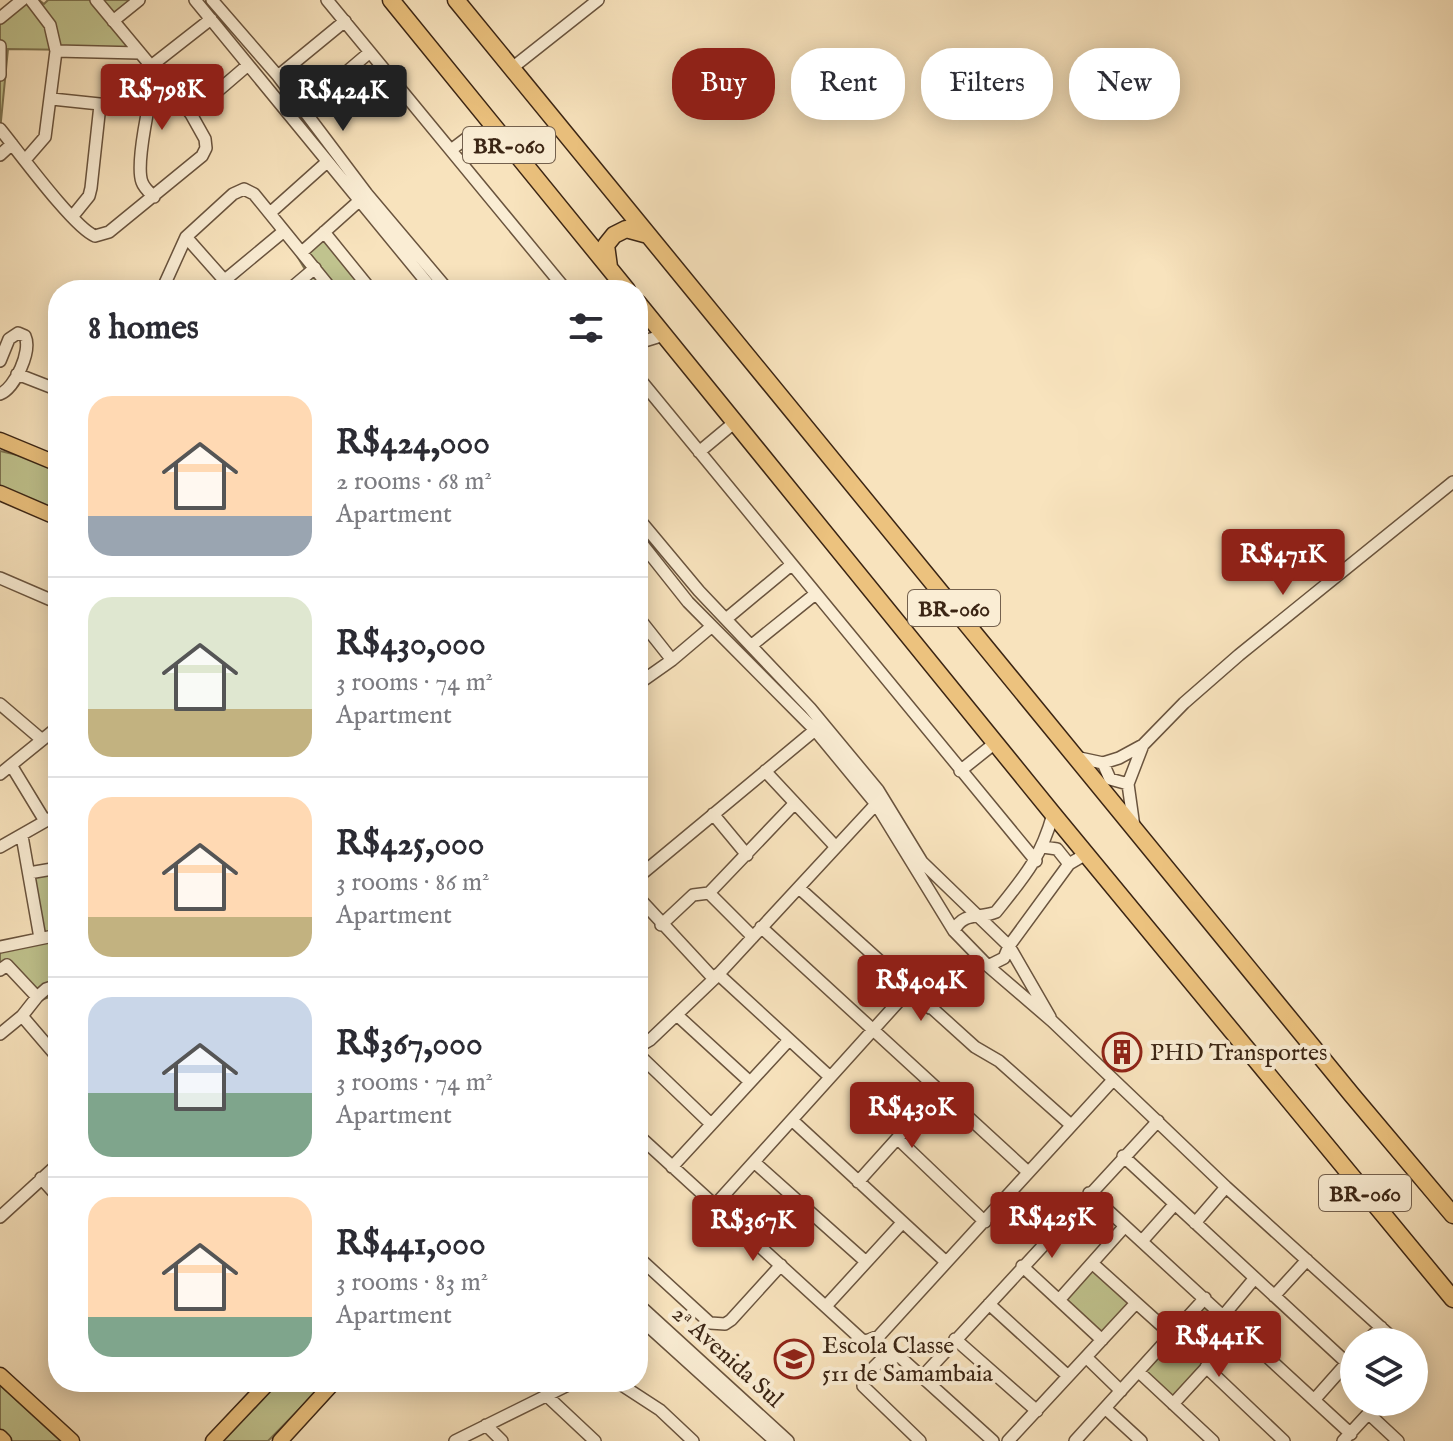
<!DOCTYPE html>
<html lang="en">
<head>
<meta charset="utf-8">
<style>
  body { margin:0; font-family:"IM FELL English",serif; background:#f7f7f7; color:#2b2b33; height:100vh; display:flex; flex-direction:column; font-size:30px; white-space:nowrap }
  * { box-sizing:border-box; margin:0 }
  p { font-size:26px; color:#7c7c81 }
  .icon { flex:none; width:44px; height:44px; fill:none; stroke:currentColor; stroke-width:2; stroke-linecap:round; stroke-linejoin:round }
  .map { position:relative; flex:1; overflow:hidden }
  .sheet { position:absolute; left:48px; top:280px; width:600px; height:1112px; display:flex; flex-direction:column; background:#fff; border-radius:32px; box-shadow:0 4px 20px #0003 }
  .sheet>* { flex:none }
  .banner { position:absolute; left:672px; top:48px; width:660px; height:72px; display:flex; gap:16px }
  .buttons { position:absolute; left:1340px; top:1328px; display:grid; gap:16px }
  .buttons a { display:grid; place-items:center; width:88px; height:88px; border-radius:50%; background:#fff; box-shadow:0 4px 20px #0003; font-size:40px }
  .price { position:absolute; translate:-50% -68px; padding:0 18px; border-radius:8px; background:#8f2418; color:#fff; font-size:26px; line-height:52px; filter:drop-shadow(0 2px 4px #0008) }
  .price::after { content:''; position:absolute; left:50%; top:48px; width:24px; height:18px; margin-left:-12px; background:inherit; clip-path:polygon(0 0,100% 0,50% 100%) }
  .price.active { background:#222; color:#fff }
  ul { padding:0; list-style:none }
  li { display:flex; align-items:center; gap:24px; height:200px; padding:0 40px }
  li+li { border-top:2px solid #e1e1e2 }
  li span { display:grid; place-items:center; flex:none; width:224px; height:160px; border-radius:24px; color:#555 }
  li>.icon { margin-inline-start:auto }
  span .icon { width:96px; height:96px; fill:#fffc; stroke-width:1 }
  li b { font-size:34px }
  h2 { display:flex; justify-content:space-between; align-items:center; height:96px; padding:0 40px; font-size:34px }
  .pill { padding:0 28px; border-radius:32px; background:#fff; box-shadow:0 4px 20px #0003; font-size:28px; line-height:72px }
  .pill.active { background:#8f2418; color:#fff }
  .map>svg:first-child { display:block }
  .green { fill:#c0c38e; stroke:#7e7451; stroke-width:2 }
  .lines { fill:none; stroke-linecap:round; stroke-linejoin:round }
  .minor-casing { stroke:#6a543e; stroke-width:14 }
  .major-casing { stroke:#3b2514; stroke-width:17 }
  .highway-casing { stroke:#3b2514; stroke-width:19 }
  .minor { stroke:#faedd4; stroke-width:11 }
  .major { stroke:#ecc27e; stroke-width:14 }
  .highway { stroke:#ecc27e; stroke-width:16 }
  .labels { text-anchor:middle; stroke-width:8; stroke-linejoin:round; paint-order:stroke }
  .shield { fill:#faedd4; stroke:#74614e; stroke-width:2 }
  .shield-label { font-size:22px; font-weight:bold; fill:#3b2514 }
  .poi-label { font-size:24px; fill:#3b2514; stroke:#faedd4; text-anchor:start }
  .street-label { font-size:24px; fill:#3b2514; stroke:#faedd4 }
</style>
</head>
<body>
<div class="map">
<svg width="1453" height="1441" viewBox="0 0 1453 1441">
  <rect width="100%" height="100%" fill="#f8e3bd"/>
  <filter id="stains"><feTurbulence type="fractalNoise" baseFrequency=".0025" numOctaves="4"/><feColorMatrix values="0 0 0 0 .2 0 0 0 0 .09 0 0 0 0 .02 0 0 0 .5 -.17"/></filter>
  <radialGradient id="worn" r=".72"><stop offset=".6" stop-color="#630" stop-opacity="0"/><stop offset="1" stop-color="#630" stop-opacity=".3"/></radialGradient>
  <path class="green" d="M24,0H39L44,4L48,0H136L120,19L143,51L8,49L0,131V19Z
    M325,225L376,290H282L306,271L294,251Z
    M0,451L26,457L58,470V514L0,489Z
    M24,870L58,871V994L35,1002L6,971L0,976V945L37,937Z
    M1093,1259L1141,1305L1105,1344L1057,1298Z
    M1206,1294L1245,1332L1175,1409L1135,1373Z
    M274,1382H326L268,1441H220Z
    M0,1385L61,1441H10L0,1432Z"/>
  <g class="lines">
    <g class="minor-casing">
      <path id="minor" d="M195,0L433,290
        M212,0L278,76L367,194L448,290
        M327,0L566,290
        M0,18L22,0
        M113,21L139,0
        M0,46V75
        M56,51L139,53
        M151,66L211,19
        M512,68L598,0
        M278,76L345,21
        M52,99L147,109
        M303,109L370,52
        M191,114L248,65
        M0,129C18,151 74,228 95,236L109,232L202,156L206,148L205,139L191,114L96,0
        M451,150L472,134L499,133
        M0,155L12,144
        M25,160L45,137L56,51L50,25L31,0
        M154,197C150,193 144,188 142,182C135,164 151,94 156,73
        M270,213L327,162
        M72,217L89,196L91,188L100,105
        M324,232L371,290
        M186,237L233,290
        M302,252L359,201
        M162,290L186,237L233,194L244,189L254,194L332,290
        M218,290L225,280L284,231
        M289,290L315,268
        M638,343L664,335
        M0,361L9,339L18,333L25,336C32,351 15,388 0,394
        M17,374L58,390
        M638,377L1036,861
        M699,452L735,422
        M638,518L699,591L810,708L878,790L922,862L1009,946L1050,1017
        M638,539L688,602L815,730L876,804L954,931L988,966L1052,1021L1226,1187L1397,1342
        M0,578L58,603
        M638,617L672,660
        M726,619L791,565
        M752,645L814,595
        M638,684L672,660L711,627
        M0,704L41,739
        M1075,757L1103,763L1119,758L1143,745L1184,703L1239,655L1453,482
        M1103,763L1110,779L1128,784
        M11,765L45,821
        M765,771L835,846
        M960,771L995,743
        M0,774L58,727
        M713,814L747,855
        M1134,827L1128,784L1143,745
        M22,836L40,938
        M0,847L58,814
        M1043,847L1057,849L1069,864
        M29,873L58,868
        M638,877L815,730
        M799,888L975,1047L999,1061L1071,1125
        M709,893L753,937
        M638,897L714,979
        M661,925L693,895L709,893L794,804
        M761,927L1028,1172
        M954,931C963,911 980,919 996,912C1024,877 1041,858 1053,814
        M0,947L58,935
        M988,966L1004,958L1009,946L1069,864L1086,854
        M0,970L7,965L37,997L46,989L58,985
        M718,974L830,1077
        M930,1008L978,956
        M22,1016L37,997
        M678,1016L750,1082
        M0,1034L22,1016L58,1058
        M638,1047L650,1040L714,979L876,804
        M638,1054L711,1124
        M792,1120L946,1262
        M638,1135L861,1339L866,1341L879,1336L1113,1080
        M898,1139L985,1222
        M1123,1156L1347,1363
        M754,1162L865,1261
        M672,1167L789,1040
        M41,1178L58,1197
        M858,1182L939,1092
        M1089,1193L1351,1434
        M715,1205L909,990
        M0,1217L58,1164
        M1195,1223L1226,1187
        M1142,1241L1174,1205
        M638,1257L710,1323L725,1324L731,1320L781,1265
        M1092,1263L1172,1335
        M1022,1266L1102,1340
        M1274,1296L1307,1260
        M1059,1300L1125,1226
        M638,1304L788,1441
        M989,1304L1068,1376
        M826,1306L902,1223
        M1223,1316L1254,1279
        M638,1317L775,1441
        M955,1339L1037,1411
        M1366,1342L1381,1327
        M1086,1357L1121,1391
        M1206,1367L1284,1441
        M1139,1372L1213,1441
        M922,1377L1158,1121
        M617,1382L660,1410L693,1441
        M547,1396L595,1441
        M1314,1400L1354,1355
        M1173,1404L1240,1331
        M1105,1408L1141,1441
        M1369,1414L1398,1441
        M486,1425L502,1441
        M455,1441L574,1382
        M920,1441L863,1386L865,1376L885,1356L900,1357L993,1441
        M1008,1441L1136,1303
        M1075,1441L1205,1298
        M1343,1441L1379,1402"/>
    </g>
    <g class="major-casing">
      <path id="major" d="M0,440L58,464
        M0,493L58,518
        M0,1375L72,1441
        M0,1437L4,1441
        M213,1441L269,1382
        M280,1441L334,1382"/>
    </g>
    <g class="highway-casing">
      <path id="highway" d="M391,0L627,290
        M456,0L1352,1095L1453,1215
        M609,267L606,245L614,235L626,229L648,235
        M638,303L1053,814L1453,1299"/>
    </g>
    <use href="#minor" class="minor"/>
    <use href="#major" class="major"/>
    <use href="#highway" class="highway"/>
  </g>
  <defs>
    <g id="building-ring" transform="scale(2)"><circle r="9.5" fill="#faedd4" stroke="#8f2418" stroke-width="1.5"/><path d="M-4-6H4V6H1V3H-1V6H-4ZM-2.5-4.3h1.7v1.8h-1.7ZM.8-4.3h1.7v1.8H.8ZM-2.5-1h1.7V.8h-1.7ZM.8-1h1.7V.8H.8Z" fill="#8f2418"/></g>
    <g id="school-ring" transform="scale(2)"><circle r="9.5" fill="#faedd4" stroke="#8f2418" stroke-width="1.5"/><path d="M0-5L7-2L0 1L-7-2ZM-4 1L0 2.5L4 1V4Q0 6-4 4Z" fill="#8f2418"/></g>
  </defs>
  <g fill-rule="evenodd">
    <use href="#building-ring" x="1122" y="1052"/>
    <use href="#school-ring" x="794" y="1359"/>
  </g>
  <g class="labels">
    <g class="shield">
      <rect x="463" y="127" width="92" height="36" rx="6"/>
      <rect x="908" y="590" width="92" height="36" rx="6"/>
      <rect x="1319" y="1175" width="92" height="36" rx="6"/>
    </g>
    <g class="shield-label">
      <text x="509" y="153">BR-060</text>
      <text x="954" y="616">BR-060</text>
      <text x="1365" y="1201">BR-060</text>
    </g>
    <g class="poi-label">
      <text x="1150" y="1060">PHD Transportes</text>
      <text x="822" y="1353">Escola Classe<tspan x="822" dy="28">511 de Samambaia</tspan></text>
    </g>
    <g class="street-label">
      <text transform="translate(728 1356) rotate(42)" y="8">2ᵃ Avenida Sul</text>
    </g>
  </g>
  <rect width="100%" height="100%" filter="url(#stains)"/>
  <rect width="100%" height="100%" fill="url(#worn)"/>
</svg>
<div class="buttons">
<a><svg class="icon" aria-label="layers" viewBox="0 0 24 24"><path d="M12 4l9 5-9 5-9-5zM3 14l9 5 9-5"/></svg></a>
</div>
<b class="price" style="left:162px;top:132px">R$798K</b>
<b class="price active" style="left:343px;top:133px">R$424K</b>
<b class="price" style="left:1283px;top:597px">R$471K</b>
<b class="price" style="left:921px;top:1023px">R$404K</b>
<b class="price" style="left:912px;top:1150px">R$430K</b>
<b class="price" style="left:1052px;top:1260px">R$425K</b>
<b class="price" style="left:753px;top:1263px">R$367K</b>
<b class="price" style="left:1219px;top:1379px">R$441K</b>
<div class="banner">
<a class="pill active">Buy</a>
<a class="pill">Rent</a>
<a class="pill">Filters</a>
<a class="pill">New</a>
</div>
<section class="sheet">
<h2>8 homes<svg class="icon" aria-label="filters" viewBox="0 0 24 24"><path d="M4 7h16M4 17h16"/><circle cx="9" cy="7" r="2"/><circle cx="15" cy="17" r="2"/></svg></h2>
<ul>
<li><span style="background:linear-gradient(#ffd9b3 75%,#9aa5b1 0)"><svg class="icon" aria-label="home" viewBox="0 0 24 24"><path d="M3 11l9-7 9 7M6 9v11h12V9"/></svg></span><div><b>R$424,000</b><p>2 rooms · 68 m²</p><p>Apartment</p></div></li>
<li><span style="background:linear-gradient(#dfe7d0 70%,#c2b280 0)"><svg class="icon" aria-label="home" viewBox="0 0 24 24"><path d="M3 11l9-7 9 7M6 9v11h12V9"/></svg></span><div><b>R$430,000</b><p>3 rooms · 74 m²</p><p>Apartment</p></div></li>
<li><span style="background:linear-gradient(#ffd9b3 75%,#c2b280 0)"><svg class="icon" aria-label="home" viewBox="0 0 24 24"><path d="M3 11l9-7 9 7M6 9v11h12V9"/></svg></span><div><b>R$425,000</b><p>3 rooms · 86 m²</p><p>Apartment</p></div></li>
<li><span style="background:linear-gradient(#c9d6e8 60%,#7fa58c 0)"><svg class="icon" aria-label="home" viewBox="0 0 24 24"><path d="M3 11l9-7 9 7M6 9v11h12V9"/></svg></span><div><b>R$367,000</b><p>3 rooms · 74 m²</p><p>Apartment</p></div></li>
<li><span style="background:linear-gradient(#ffd9b3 75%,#7fa58c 0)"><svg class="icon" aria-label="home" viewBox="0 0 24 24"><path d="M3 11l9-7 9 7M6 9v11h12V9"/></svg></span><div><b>R$441,000</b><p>3 rooms · 83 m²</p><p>Apartment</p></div></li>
</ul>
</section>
</div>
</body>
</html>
